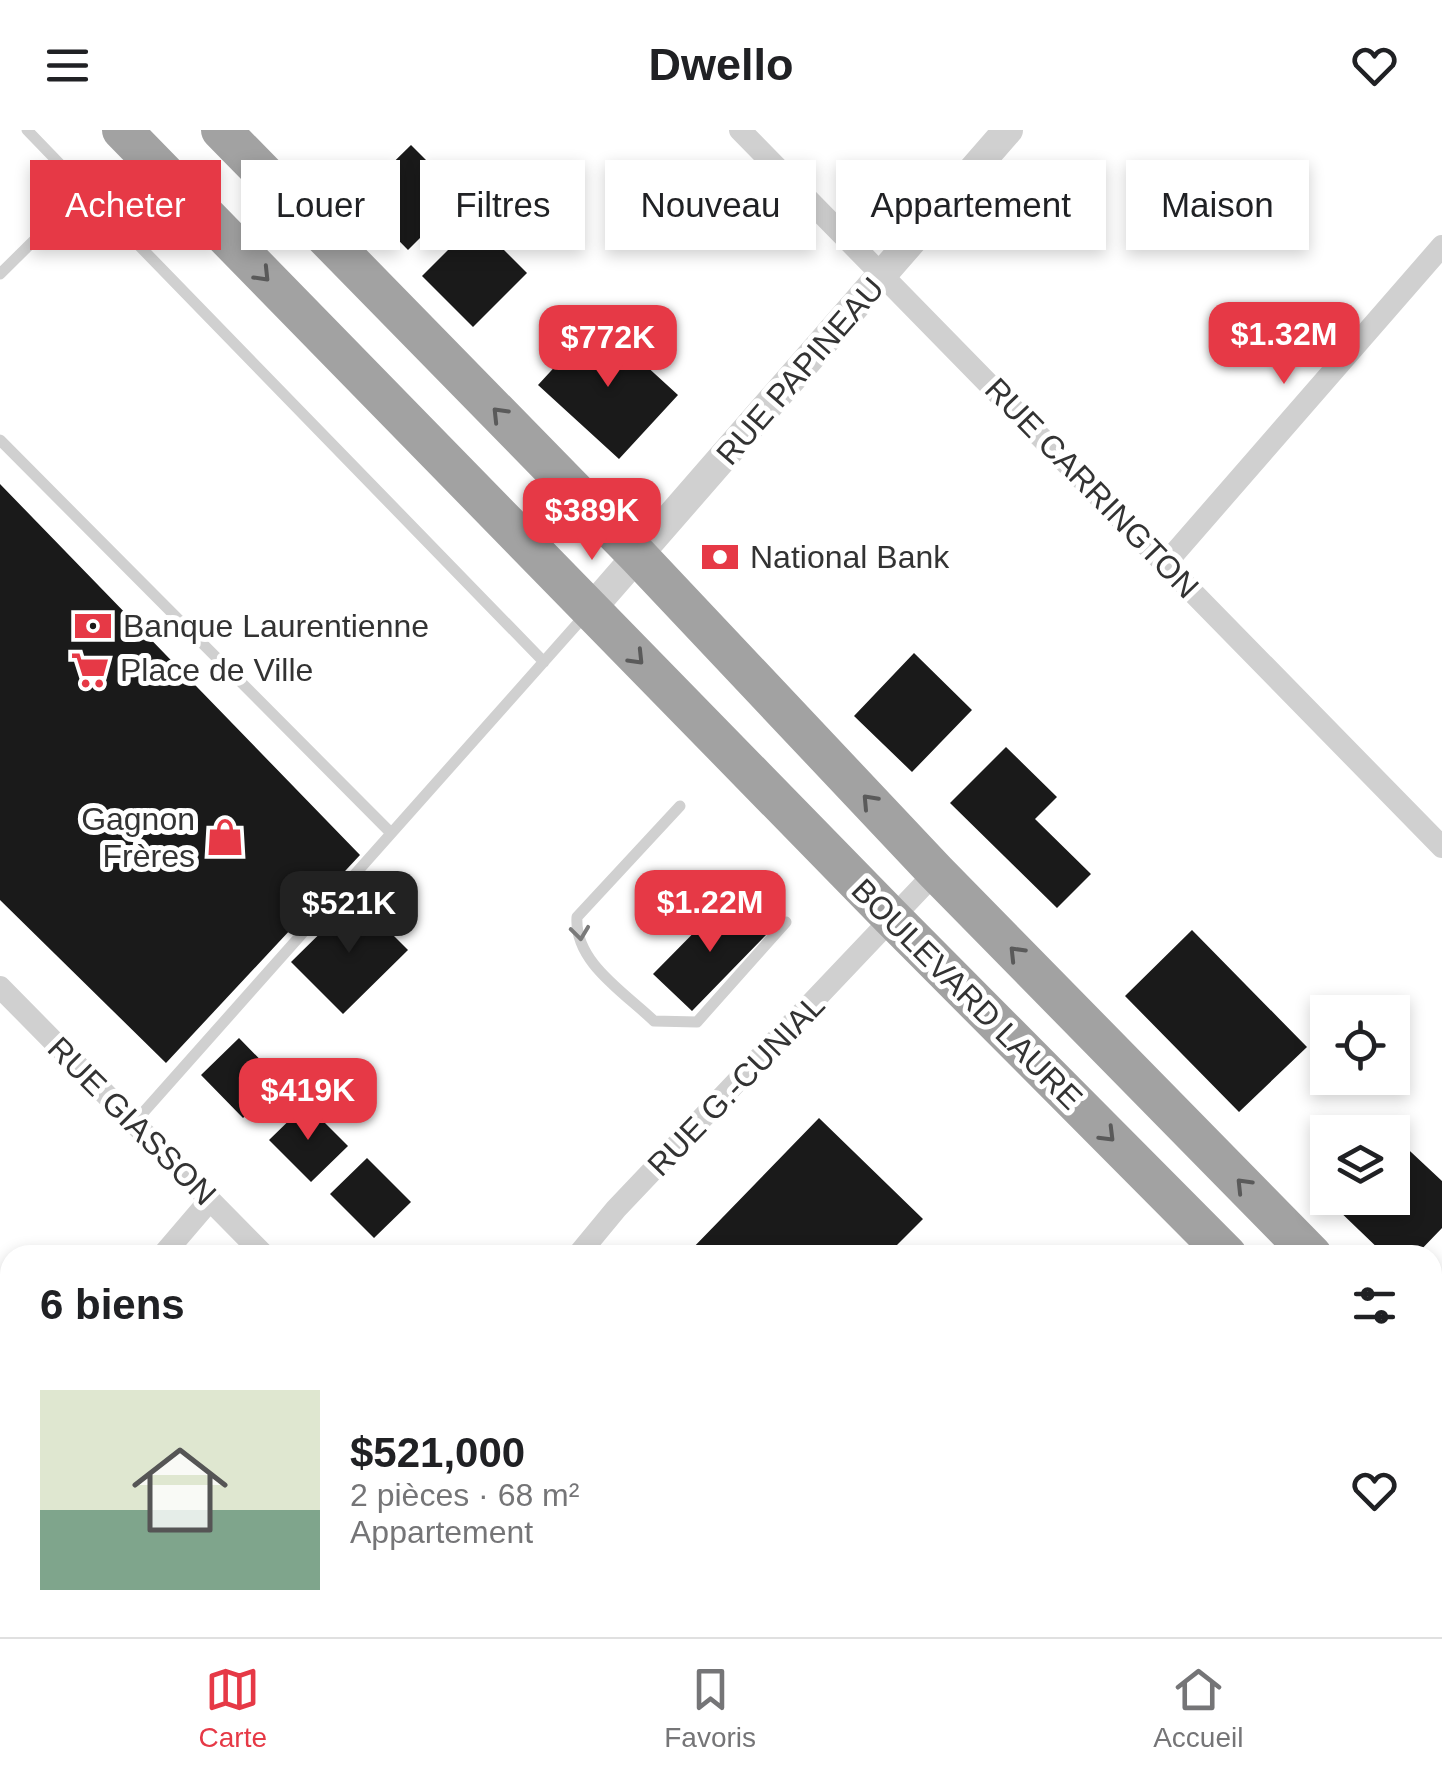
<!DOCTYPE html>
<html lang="fr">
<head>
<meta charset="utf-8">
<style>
  body { margin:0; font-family:Helvetica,sans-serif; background:#f2f2f2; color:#202124; height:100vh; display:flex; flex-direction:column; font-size:38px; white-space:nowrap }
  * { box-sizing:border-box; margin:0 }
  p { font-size:32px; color:#757577 }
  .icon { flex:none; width:55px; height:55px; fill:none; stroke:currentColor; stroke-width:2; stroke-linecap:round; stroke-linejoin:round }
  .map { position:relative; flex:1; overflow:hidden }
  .side { position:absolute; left:0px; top:1115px; width:1442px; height:392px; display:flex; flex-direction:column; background:#fff; border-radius:30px 30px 0 0; box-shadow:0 5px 15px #0003 }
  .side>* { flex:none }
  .banner { position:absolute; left:30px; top:30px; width:1382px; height:90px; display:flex; gap:20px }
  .fabs { position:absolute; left:1310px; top:865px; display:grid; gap:20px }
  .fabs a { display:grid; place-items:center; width:100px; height:100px; border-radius:0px; background:#fff; box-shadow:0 5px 15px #0003; font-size:50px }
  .price { position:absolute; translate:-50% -85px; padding:0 22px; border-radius:20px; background:#e63946; color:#fff; font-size:32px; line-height:65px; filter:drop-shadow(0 2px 5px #0008) }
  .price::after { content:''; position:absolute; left:50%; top:60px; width:30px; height:22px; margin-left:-15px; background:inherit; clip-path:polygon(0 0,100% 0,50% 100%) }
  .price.selected { background:#222; color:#fff }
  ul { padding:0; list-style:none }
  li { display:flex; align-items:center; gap:30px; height:250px; padding:0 40px }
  li span { display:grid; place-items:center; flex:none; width:280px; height:200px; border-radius:0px; color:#555 }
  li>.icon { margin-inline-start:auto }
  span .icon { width:120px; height:120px; fill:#fffc; stroke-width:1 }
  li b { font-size:42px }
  h2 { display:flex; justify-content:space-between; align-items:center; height:120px; padding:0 40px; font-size:42px }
  .chip { padding:0 35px; border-radius:0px; background:#fff; box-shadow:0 5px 15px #0003; font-size:35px; line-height:90px }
  .chip.selected { background:#e63946; color:#fff }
  header { display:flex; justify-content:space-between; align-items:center; height:130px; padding:0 40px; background:#fff; font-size:45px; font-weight:600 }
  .tab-bar { display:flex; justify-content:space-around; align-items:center; height:140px; border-top:2px solid #e0e0e0; background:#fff; font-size:28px; color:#757577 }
  .tab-bar a { display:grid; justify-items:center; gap:5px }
  .tab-bar .selected { color:#e63946 }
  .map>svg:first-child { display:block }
  .building { fill:#1a1a1a }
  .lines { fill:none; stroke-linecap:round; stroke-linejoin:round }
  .service { stroke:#d0d0d0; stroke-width:11 }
  .minor { stroke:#d0d0d0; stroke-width:22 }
  .tertiary { stroke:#d0d0d0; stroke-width:30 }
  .trunk { stroke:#a2a2a2; stroke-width:40 }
  .oneway { stroke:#5a5a5a }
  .oneway2 { stroke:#7a7a7a }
  .labels { text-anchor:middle; stroke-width:10; stroke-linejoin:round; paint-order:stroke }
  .street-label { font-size:32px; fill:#333; stroke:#fff }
  .poi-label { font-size:32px; fill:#333; stroke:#fff; text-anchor:start }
</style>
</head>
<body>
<header><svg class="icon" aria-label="menu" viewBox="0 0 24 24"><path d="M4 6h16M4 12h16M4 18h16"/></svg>Dwello<svg class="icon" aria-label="heart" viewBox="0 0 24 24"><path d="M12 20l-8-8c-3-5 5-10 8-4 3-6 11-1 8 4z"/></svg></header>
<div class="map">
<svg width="1442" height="1507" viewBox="0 0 1442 1507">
  <rect width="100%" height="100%" fill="#fff"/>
  <path class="building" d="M411,15L462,66L408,120L357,68Z
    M476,92L527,143L473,197L422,146Z
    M597,191L678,265L619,329L538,255Z
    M0,354L360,725L166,933L0,770Z
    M914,523L972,580L912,642L854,586Z
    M1006,617L1057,667L1035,689L1091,744L1057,778L950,673Z
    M356,768L408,820L343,884L291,832Z
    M728,768L766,805L692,881L653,844Z
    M1192,800L1307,917L1239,982L1125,866Z
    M239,908L281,951L243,988L201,945Z
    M306,974L348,1016L311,1052L269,1010Z
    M819,988L923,1089L887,1125H691L688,1123Z
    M1396,1008L1442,1051V1098L1416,1125H1385L1333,1075L1340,1068H1392V1012Z
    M367,1028L411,1072L374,1108L330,1064Z
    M165,1498H256V1507H165Z
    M1126,1498H1326L1332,1504L1329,1507H1135Z"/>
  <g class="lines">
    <path class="service" d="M85,60L544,532
      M0,144L85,60L27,0
      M0,310L391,703
      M680,676L577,787C574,832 624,862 654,891L697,892L786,792
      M133,994L587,483"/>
    <path class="minor" d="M740,0L1442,717
      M1166,433L1442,116
      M0,857L264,1125
      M163,1125L210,1070
      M578,1125L616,1079L936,742
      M0,1320L10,1309
      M628,1498L637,1507"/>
    <path class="tertiary" d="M590,480L1008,0"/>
    <path class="trunk" d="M122,0L891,787L1227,1125
      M221,0L638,426L936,742L1312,1125
      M1432,1248L1442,1258
      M1432,1332L1442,1342"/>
  </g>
  <defs><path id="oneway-chevron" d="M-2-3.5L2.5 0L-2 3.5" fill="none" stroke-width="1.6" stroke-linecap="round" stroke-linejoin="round" transform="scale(2.5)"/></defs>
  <g class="oneway">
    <use href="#oneway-chevron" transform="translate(263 145) rotate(46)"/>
    <use href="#oneway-chevron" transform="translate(499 284) rotate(-134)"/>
    <use href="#oneway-chevron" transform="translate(637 528) rotate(46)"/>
    <use href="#oneway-chevron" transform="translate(869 671) rotate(-133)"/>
    <use href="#oneway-chevron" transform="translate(1016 823) rotate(-134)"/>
    <use href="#oneway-chevron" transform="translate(1108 1005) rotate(45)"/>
    <use href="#oneway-chevron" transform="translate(1243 1055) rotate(-134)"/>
  </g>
  <use class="oneway2" href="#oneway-chevron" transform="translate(580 803) rotate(83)"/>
  <defs>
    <g id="bank-bare" transform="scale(3)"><path d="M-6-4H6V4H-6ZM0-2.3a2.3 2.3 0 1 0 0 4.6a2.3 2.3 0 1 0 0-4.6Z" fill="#e63946" stroke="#fff" stroke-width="2.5" paint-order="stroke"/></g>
    <g id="supermarket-bare" transform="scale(3)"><path d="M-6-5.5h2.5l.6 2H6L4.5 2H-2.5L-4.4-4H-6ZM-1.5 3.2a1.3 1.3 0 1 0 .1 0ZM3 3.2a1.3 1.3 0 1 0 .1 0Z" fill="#e63946" stroke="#fff" stroke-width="2.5" paint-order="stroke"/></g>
    <g id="shop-bare" transform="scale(3)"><path d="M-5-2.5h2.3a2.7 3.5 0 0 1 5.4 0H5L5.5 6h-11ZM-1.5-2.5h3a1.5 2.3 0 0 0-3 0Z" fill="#e63946" stroke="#fff" stroke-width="2.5" paint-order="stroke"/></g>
  </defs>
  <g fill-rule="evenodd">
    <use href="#bank-bare" x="720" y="427"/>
    <use href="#bank-bare" x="93" y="496"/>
    <use href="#supermarket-bare" x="90" y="540"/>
    <use href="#shop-bare" x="225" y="707"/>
  </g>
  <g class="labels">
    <g class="street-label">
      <text transform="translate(800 241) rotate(-49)" y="11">RUE PAPINEAU</text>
      <text transform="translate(1092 358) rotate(46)" y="11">RUE CARRINGTON</text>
      <text transform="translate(967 864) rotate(45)" y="11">BOULEVARD LAURE</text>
      <text transform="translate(736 955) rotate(-46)" y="11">RUE G.-CUNIAL</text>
      <text transform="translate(132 991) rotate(45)" y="11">RUE GIASSON</text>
    </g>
    <g class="poi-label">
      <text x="750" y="438">National Bank</text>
      <text x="123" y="507">Banque Laurentienne</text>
      <text x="120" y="551">Place de Ville</text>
      <text x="195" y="700" text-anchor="end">Gagnon<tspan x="195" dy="37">Frères</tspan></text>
    </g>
  </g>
</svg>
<div class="fabs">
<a><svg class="icon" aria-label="locate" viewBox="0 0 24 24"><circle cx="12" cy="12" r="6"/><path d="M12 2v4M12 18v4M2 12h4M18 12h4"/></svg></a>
<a><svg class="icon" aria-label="layers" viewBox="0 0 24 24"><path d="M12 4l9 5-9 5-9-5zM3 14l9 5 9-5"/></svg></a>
</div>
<b class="price" style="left:1284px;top:257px">$1.32M</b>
<b class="price" style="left:608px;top:260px">$772K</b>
<b class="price" style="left:592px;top:433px">$389K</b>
<b class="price" style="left:710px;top:825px">$1.22M</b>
<b class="price selected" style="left:349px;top:826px">$521K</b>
<b class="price" style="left:308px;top:1013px">$419K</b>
<div class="banner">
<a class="chip selected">Acheter</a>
<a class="chip">Louer</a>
<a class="chip">Filtres</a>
<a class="chip">Nouveau</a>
<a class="chip">Appartement</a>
<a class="chip">Maison</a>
</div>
<section class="side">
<h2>6 biens<svg class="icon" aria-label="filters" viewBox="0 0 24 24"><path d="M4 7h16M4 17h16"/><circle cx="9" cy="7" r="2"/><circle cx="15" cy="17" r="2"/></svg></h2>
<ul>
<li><span style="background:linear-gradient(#dfe7d0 60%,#7fa58c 0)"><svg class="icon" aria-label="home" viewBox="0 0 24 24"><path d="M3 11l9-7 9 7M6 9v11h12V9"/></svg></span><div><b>$521,000</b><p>2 pièces · 68 m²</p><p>Appartement</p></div><svg class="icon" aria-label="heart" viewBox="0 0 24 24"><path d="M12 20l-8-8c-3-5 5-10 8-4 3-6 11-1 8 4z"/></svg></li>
</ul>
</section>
</div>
<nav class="tab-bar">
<a class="selected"><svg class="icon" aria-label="map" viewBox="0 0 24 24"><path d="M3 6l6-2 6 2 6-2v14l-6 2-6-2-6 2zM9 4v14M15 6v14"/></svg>Carte</a>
<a><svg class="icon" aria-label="saved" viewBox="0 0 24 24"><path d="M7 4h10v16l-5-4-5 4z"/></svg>Favoris</a>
<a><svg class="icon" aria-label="home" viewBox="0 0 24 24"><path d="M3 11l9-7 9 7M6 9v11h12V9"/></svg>Accueil</a>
</nav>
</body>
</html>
